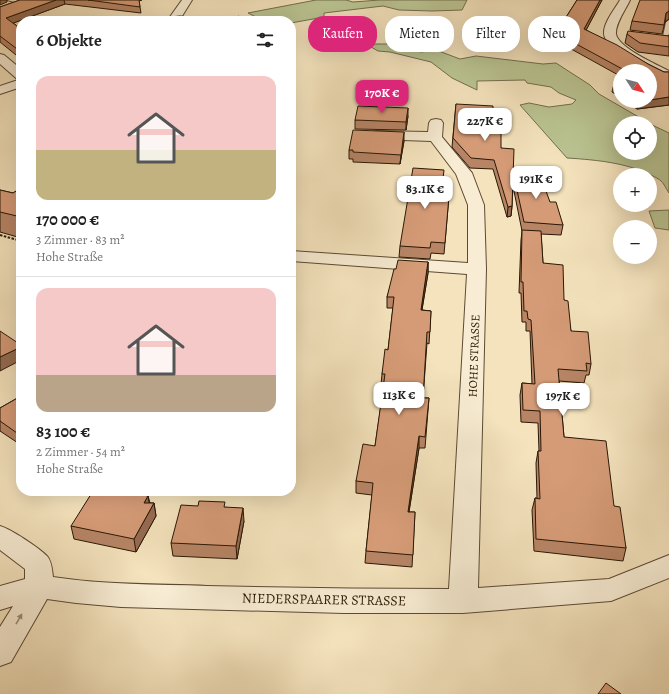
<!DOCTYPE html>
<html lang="de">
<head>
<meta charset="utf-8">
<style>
  body { margin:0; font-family:Alegreya,serif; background:#f2f2f2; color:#222; height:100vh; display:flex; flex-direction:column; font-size:15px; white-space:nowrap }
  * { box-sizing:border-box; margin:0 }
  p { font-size:13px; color:#767676 }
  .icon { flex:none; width:22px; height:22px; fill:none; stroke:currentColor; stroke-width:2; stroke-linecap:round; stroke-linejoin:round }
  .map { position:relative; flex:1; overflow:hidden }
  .side { position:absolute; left:16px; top:16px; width:280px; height:480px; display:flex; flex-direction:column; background:#fff; border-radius:16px; box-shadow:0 4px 16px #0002 }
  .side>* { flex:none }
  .top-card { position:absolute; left:308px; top:16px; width:301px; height:36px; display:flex; gap:8px }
  .needle { width:26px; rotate:126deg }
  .fabs { position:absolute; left:613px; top:64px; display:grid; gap:8px }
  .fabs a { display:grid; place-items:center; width:44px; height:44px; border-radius:50%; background:#fff; box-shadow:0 4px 16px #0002; font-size:20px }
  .price { position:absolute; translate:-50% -34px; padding:0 9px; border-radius:8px; background:#fff; color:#222; font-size:13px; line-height:26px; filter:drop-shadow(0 1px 2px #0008) }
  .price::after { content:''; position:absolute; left:50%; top:24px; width:12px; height:9px; margin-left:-6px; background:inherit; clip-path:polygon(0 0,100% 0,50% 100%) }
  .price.on { background:#db2777; color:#fff }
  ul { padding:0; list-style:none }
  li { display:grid; align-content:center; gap:8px; height:212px; padding:0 20px }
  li+li { border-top:1px solid #e0e0e0 }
  li span { display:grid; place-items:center; height:124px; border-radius:12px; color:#555 }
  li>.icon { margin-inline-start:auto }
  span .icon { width:72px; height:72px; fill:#fffc; stroke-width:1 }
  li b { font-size:17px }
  h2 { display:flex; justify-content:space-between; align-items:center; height:48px; padding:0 20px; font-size:17px }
  .chip { padding:0 14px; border-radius:16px; background:#fff; box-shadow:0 4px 16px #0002; font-size:14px; line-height:36px }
  .chip.on { background:#db2777; color:#fff }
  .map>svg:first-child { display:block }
  .green { fill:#bac492; stroke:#726e4c }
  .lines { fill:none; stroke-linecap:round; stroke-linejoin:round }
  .service-casing { stroke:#5c4a33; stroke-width:2 }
  .minor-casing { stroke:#5c4a33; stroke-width:2 }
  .path { stroke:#291705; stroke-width:2; stroke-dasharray:2.5 1.5; stroke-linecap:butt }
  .service { fill:#f8edd4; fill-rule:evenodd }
  .minor { fill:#f8edd4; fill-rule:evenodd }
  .wall { fill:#b78566; stroke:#291705 }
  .shaded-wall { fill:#956c53; stroke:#291705 }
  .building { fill:#d59b77; stroke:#291705 }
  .oneway { fill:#9b8d77 }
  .labels { text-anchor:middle; stroke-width:4; stroke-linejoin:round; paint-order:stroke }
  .street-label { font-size:12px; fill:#291705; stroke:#f8edd4 }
  .near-street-label { font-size:14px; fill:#291705; stroke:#f8edd4 }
</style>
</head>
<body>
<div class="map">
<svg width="669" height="694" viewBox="0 0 669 694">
  <rect width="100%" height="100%" fill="#f4e3bd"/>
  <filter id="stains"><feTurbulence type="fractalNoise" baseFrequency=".005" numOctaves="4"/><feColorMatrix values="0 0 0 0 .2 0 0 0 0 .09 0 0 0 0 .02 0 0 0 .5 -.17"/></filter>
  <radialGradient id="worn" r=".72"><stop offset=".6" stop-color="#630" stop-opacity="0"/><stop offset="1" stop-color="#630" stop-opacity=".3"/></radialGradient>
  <path class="green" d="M316,0H346L353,2L380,0H467L462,10L432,11L399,10L383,6L324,13V17L291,23V21H264L248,13Z
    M375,44H411L408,49L421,52L436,50L460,59L476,56L543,64L556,63L590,85L599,94L649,123H620V153H650V124L669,133V193C666,189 664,183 660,180C633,163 598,160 567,158L520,105L529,103L549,107L572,104L576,100L559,93L551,87L527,83L525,80L477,81V90L452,78L431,62L390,52L378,51L371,47Z
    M669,210V230L655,228L649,211Z"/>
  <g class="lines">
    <g class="service-casing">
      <path id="service" d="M7,0H20L25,2L22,4Z
        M669,20V33L667,40L662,41L666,22Z"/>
    </g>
    <g class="minor-casing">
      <path id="minor" d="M182,0H192L179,21H167Z
        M620,0H630C626,9 615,24 616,34C618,48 658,65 669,71V80C655,76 605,50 604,34C603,23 615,9 620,0Z
        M0,54L4,55L21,69V79L16,78L0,64Z
        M21,79V87L0,94V86Z
        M436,119L441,120L443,123L442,137L472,173L484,205L486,269L478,588L609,579L669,555V578L611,601L463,613H344L121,607L76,603L47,599L11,662L0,666V627L13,606L0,610V586L25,579V569L0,550V526C11,529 39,548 47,556C52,562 52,570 53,577C104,585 156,584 207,586C288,588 369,589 449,589L467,274L291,261V251L468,263V205L456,174L431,141L376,139L371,138L369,135L371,132L376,131L428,132L429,123L431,120Z"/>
    </g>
    <path class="path" d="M0,235L21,241"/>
    <use href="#service" class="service"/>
    <use href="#minor" class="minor"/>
  </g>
  <path class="wall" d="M20,0H142L139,1L141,13L65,4L13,23L21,29V59L0,42V7Z
    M577,0H602L586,30L648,64L664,72H669V105L637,109L625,101H650V71H620V76L555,40L556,33Z
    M669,0V19L665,22L662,34L630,30L632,21Z
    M627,34L669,36V56L638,52L625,43Z
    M620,83V97L612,92L614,84Z
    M456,104L493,124L501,148L513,172L550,202L563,225L561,235L541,234L543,263L564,300L571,331L591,364L589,375H586L584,383L559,381L564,437L614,506L626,548L623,561L534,551L532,510L535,498H537L536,463L538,451H539L538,423L521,422L520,395L522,383L532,384L530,331H526V322H522L521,293H519L521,240L522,231L513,186L512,206L511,216L507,217L493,169L470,168L452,147Z
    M408,116L406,130L355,129V120Z
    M404,141L400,164L353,162V159H349V150Z
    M21,188V238L0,232V190L13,193Z
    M442,196H449L444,254L431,253L430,259L399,257L400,246Z
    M428,262V273L422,310L431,311L429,344L427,343L423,398H429L425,448H419L409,512H415L412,567L365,563L366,551L372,495L356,493V481L375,446L384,385H381L382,374L388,350L393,308H387V297L396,269Z
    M21,396V445L0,431V408Z
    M148,496L150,503H154L156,516L136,552L74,539L71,526Z
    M226,507L244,521L237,559L173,556L171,543Z"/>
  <path class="shaded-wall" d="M0,0H7V2L0,5Z
    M56,0H64L65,4L8,25L6,18Z
    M600,0H602L583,36L584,29Z
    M669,11V19L665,22L666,13Z
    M669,97V105L637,109L639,101H650V100Z
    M408,108V116L406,130V122Z
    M404,132V141L400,164L401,155Z
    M512,206L511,216L507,217L508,207Z
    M428,262V273L420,321L421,310Z
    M21,347V360L0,371V357Z
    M21,431V445L17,433Z
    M419,436V448L407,524L408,512Z
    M148,496L150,508L144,503Z
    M154,503L156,516L136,552L134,539Z
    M243,508L244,521L237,559L236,546Z"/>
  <path class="building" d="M20,0H56L6,18L21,29V52L0,36V7Z
    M88,0H139L140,7Z
    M577,0H600L584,29L617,45L648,64L664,72H669V97L650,100V71H626L556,33Z
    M640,0H669V11L666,13L664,25L632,21Z
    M180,16L218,20L215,21H157L170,17Z
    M238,16L246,21H237Z
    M628,31L669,36V47L640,43L627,34Z
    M620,83V88L614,84Z
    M456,104L493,106V124L501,125V148L514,149L512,206L508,207L494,160L471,158L453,138Z
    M358,106L408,108L406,122L355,120Z
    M353,130L404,132L401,155L353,152V150H349Z
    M413,168L444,170L441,196H449L445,243L431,242L430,248L400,246Z
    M513,172H539L550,202H556L563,225L524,222Z
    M21,188V217L0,212V190L13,193Z
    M522,230L541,231L543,263L563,265L564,300L568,301L571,331L588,332L591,364L586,363L587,371L558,369L564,437L606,441L614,506L620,507L626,548L536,539L535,498L540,499L538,451H541L540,411L523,410L522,383L535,384L531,320L528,319L527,311H524L523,282H521Z
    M398,260L428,262L421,310L431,311L430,332H427L423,398H429L425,437L419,436L408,512H415L413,555L366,551L373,483L356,481L363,444L375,446L385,374H382L385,349L388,350L394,297H387L394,269H396Z
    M0,331L21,345V347L0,357Z
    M21,396V431L17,433L0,421V408Z
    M93,491H122L148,496L144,503H154L134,539L71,526Z
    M199,501L225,502L224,507L243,508L236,546L171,543L181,505L198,506Z
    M606,683L621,694H598Z"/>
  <defs><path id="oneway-solid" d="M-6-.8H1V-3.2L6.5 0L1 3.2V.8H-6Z"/></defs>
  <use class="oneway" href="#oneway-solid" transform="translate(19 619) rotate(-60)"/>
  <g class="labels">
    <g class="street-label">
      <text transform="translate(474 356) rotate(-88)" y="4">HOHE STRASSE</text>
    </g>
    <g class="near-street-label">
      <text transform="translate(324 599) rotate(1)" y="5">NIEDERSPAARER STRASSE</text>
    </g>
  </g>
  <rect width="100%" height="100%" filter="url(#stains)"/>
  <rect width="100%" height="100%" fill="url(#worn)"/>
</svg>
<div class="fabs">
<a><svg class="needle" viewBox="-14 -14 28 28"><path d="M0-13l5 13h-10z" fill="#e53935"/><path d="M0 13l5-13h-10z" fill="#767676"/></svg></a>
<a><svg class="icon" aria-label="locate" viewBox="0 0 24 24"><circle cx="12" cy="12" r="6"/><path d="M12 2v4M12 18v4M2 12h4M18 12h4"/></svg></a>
<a>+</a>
<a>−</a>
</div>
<b class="price on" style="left:382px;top:114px">170K €</b>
<b class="price" style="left:485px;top:142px">227K €</b>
<b class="price" style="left:536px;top:200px">191K €</b>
<b class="price" style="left:425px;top:210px">83.1K €</b>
<b class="price" style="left:399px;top:416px">113K €</b>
<b class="price" style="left:563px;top:417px">197K €</b>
<div class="top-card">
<a class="chip on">Kaufen</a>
<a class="chip">Mieten</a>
<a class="chip">Filter</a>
<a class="chip">Neu</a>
</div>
<section class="side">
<h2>6 Objekte<svg class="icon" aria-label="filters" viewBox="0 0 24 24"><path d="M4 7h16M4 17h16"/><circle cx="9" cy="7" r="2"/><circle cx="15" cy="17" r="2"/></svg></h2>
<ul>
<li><span style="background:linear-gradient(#f6c9c9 60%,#c2b280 0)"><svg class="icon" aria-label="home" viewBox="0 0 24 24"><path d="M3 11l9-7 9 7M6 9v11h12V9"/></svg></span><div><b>170 000 €</b><p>3 Zimmer · 83 m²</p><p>Hohe Straße</p></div></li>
<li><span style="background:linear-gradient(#f6c9c9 70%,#b9a48a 0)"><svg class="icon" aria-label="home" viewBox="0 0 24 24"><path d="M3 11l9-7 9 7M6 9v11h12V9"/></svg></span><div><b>83 100 €</b><p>2 Zimmer · 54 m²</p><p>Hohe Straße</p></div></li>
</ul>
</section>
</div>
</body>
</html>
